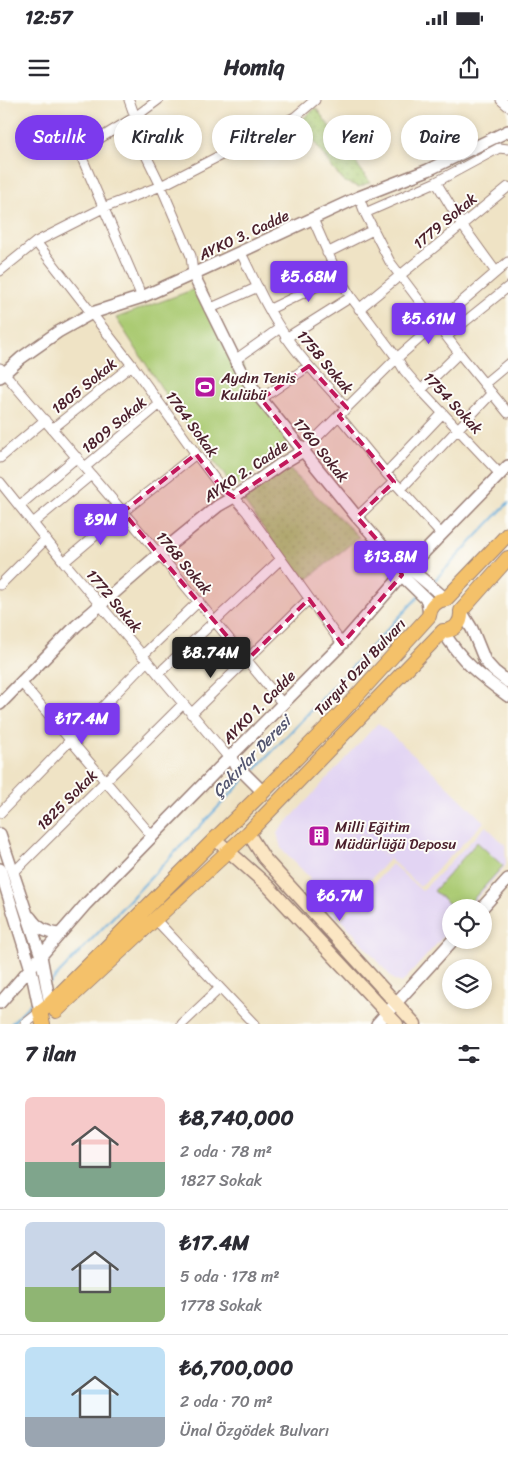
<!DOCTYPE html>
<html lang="tr">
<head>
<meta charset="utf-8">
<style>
  body { margin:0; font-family:Sriracha,sans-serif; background:#f7f7f7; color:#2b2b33; height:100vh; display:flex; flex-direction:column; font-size:19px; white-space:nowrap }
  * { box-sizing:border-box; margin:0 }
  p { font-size:16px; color:#7c7c81 }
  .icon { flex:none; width:28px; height:28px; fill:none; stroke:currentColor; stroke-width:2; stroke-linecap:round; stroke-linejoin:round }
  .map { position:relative; height:924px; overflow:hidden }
  .side { display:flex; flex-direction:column; background:#fff; flex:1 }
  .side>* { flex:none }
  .guide { position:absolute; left:15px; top:15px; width:479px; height:45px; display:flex; gap:10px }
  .tools { position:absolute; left:442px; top:799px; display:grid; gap:10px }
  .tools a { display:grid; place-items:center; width:50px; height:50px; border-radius:50%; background:#fff; box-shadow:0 2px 8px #0003; font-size:25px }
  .price { position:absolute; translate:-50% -42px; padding:0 11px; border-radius:5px; background:#7c3aed; color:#fff; font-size:16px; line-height:32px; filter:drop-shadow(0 1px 2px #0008) }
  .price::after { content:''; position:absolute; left:50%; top:30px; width:15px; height:11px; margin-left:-8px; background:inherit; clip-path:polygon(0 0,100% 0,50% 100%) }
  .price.active { background:#222; color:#fff }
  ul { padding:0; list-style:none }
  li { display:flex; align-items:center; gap:15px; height:125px; padding:0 25px }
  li+li { border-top:1px solid #e1e1e2 }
  li span { display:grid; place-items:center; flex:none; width:140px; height:100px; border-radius:8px; color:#555 }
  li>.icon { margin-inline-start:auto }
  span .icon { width:60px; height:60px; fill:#fffc; stroke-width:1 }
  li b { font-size:21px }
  h2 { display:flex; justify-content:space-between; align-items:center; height:60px; padding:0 25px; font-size:21px }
  .pill { padding:0 18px; border-radius:22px; background:#fff; box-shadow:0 2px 8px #0003; font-size:18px; line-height:45px }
  .pill.active { background:#7c3aed; color:#fff }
  .status { display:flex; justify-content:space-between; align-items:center; height:35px; padding:0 25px; background:#fff; direction:ltr }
  .status svg { height:14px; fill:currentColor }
  header { display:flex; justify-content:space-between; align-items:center; height:65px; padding:0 25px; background:#fff; font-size:22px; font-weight:700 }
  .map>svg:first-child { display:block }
  .built { fill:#e2d4f3 }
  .park { fill:url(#park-dots); stroke:#7a754f }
  .pitch { fill:#abcb73; stroke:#7a754f }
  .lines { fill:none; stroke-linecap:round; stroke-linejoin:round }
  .stream { stroke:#61a8d7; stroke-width:2.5 }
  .minor-casing { stroke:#9c8178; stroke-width:11 }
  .tertiary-casing { stroke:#9c8178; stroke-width:14 }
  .secondary-casing { stroke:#9c8178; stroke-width:15 }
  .primary-casing { stroke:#9c8178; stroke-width:16 }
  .minor { stroke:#fff; stroke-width:9 }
  .tertiary { stroke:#fff; stroke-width:11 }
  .secondary { stroke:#fbe6c3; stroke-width:12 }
  .primary { stroke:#f4c16a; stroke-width:14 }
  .marked { fill:#c2185b; fill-opacity:0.2; stroke:#c2185b; stroke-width:4; stroke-dasharray:10 6; stroke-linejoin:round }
  .labels { text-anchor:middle; stroke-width:4; stroke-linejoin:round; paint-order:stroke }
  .street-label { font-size:15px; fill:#4a1f2b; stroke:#fdfcf7 }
  .poi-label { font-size:15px; fill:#4a1f2b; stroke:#fdfcf7; text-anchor:start }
  .water-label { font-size:16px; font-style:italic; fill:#535670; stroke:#fdfcf7 }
</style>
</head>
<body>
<div class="status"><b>12:57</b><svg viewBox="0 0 49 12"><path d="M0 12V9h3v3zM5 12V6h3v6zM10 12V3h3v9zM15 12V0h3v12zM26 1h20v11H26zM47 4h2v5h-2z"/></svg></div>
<header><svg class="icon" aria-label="menu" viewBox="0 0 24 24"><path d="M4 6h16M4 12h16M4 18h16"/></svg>Homiq<svg class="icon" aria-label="share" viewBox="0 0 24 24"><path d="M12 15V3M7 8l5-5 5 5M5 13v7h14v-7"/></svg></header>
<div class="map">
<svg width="508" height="924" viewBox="0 0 508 924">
  <defs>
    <pattern id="park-dots" width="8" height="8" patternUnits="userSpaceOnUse" patternTransform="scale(1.25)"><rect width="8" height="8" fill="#abcb73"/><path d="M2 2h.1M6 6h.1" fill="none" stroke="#95ae64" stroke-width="1.8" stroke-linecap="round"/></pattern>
  </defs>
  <rect width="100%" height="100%" fill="#fdfcf7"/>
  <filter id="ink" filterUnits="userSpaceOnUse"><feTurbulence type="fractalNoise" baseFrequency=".02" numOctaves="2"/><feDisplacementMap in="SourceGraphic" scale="10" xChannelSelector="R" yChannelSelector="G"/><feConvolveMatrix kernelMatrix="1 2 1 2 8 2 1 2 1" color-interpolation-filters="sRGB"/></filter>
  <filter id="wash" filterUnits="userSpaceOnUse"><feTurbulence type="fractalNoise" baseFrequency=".0096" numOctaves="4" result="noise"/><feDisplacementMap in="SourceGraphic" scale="20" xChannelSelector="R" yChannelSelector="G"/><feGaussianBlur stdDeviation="1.12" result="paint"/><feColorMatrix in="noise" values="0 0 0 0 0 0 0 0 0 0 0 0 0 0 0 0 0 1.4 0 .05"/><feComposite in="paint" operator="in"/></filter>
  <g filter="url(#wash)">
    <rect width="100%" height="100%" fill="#efe3c5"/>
    <path class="built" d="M378,623L428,667L484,722L420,787L357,729L333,754L357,730L389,759L336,819L304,786L310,778L281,748L277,733Z
      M486,726L505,745L506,765L469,807L451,808V828L402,883L394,880L341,819L392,764L422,791Z"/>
    <path class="park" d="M316,8L370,82L359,87L345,82L334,70L300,21Z
      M286,366L359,437L303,483L243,400Z"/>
    <path class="pitch" d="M195,189L292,344L234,388L168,298L116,218Z
      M477,742L503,766L466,807H453L434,791Z"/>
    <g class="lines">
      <path class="stream" d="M432,483L508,403
        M251,674L419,496
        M50,883L245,679
        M11,924L34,900"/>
    </g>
  </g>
  <g filter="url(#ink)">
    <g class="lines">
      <g class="minor-casing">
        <path id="minor" d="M129,0L135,17L137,37L161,86L191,156L193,174
          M501,0L508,6
          M436,82L462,125L496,172
          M359,97L365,113L390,162L459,253L508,313
          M365,113L436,82L499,48L508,49
          M313,119L338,176L351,197L397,258L404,270L421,290L500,374
          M36,142L103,108L161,86L295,17L315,0
          M241,153C255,181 268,212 287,238C304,263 326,285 347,308
          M327,153L373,130
          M0,171L36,142L132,265L196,354L223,390L234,397L247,412L342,544
          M142,197L79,51L135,17L158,0
          M209,209L258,187
          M270,209L338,176
          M359,209L508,87
          M447,236L508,187
          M286,238L351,197
          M235,260L280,228
          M0,268L159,454L283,604
          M484,284L508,264
          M421,290L459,253
          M261,299L309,266
          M339,316L386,373L441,434
          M52,329L132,265
          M303,351L397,258L437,223L508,162
          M0,358L45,320
          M85,367L160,304
          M386,373L443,313
          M0,382L64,462L229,658
          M401,389L492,293
          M19,406L77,357
          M357,417L394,382
          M33,423L91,375
          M64,462L123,412L196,354
          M0,485L46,439
          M142,556L199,501
          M158,574L281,459
          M21,582L152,736
          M191,614L309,499
          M0,713L147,561
          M13,773L183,604
          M155,819L254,924
          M25,924L40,912
          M182,924L220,888"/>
      </g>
      <g class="tertiary-casing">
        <path id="tertiary" d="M193,174L240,270L261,299L357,417L393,458L401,461L446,499
          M0,277L21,258L58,232L92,213L142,197L193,174L359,97L428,70L508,31
          M393,458L395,469L427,500L429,515
          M461,511L472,529L485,561L494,571L508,582
          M443,531C461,561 480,576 508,596
          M0,604L76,526L159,454L218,406L234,397L281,364L303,351
          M229,658L263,692
          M0,734L41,856L50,904
          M0,769L31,869L40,912
          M482,808L508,779
          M30,817C37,828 47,833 59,834
          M0,903L86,804L229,658L342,544L402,475L508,366
          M377,924L453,840"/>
      </g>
      <g class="secondary-casing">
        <path id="secondary" d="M248,733L264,758L415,924
          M215,739L268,786L397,924"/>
      </g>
      <g class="primary-casing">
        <path id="primary" d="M56,911L248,733L443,531C455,531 462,523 461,511L508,458
          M43,924L40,912L50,904L215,739L263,692L342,612L429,516C430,506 436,500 446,499L508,434"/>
      </g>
      <use href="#minor" class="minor"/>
      <use href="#tertiary" class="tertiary"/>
      <use href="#secondary" class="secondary"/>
      <use href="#primary" class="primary"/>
    </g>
  </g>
  <path class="marked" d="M309,266L347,308L339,316L394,382L357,417L393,458L402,475L342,544L309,499L247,560L123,412L196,354L223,390L234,397L303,351L261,299Z"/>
  <defs>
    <g id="stadium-square" transform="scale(1.125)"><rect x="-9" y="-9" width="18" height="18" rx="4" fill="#b5179e" stroke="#fdfcf7"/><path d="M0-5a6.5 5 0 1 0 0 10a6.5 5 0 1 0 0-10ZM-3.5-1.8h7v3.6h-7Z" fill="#fff"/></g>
    <g id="building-square" transform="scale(1.125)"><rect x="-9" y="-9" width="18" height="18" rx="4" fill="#b5179e" stroke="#fdfcf7"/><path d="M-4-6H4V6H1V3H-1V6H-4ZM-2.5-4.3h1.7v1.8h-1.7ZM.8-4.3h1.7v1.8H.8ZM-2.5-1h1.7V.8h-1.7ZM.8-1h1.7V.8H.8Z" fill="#fff"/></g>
  </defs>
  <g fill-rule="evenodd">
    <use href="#stadium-square" x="205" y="287"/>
    <use href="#building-square" x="319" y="736"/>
  </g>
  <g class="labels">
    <g class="street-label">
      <text transform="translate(445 121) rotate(-40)" y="5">1779 Sokak</text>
      <text transform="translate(244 135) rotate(-25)" y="5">AYKO 3. Cadde</text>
      <text transform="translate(325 262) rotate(50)" y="5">1758 Sokak</text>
      <text transform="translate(84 286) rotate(-39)" y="5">1805 Sokak</text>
      <text transform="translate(453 303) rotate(47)" y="5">1754 Sokak</text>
      <text transform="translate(192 324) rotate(54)" y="5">1764 Sokak</text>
      <text transform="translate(114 325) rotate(-40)" y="5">1809 Sokak</text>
      <text transform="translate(321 350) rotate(51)" y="5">1760 Sokak</text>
      <text transform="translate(246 371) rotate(-34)" y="5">AYKO 2. Cadde</text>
      <text transform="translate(184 463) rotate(50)" y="5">1768 Sokak</text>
      <text transform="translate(114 501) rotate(50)" y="5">1772 Sokak</text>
      <text transform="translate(360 567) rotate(-47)" y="5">Turgut Ozal Bulvarı</text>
      <text transform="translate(259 607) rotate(-45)" y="5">AYKO 1. Cadde</text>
      <text transform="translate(67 700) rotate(-45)" y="5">1825 Sokak</text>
    </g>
    <g class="poi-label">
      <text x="221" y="283">Aydın Tenis<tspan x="221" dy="17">Kulübü</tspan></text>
      <text x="335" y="732">Milli Eğitim<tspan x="335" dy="17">Müdürlüğü Deposu</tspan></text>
    </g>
    <g class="water-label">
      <text transform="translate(251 656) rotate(-46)" y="6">Çakırlar Deresi</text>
    </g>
  </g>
</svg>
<div class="tools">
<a><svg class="icon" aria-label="locate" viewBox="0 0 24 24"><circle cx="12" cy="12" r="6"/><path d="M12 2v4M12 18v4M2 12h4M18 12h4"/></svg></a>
<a><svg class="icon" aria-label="layers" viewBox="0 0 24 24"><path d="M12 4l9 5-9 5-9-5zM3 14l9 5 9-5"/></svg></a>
</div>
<b class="price" style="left:309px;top:203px">₺5.68M</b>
<b class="price" style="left:429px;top:245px">₺5.61M</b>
<b class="price" style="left:101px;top:446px">₺9M</b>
<b class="price" style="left:391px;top:483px">₺13.8M</b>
<b class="price active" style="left:211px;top:579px">₺8.74M</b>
<b class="price" style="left:82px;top:645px">₺17.4M</b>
<b class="price" style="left:340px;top:822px">₺6.7M</b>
<div class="guide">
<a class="pill active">Satılık</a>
<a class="pill">Kiralık</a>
<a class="pill">Filtreler</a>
<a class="pill">Yeni</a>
<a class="pill">Daire</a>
</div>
</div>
<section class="side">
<h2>7 ilan<svg class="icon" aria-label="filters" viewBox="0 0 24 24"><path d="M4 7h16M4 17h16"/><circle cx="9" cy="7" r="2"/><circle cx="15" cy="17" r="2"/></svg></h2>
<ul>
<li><span style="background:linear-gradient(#f6c9c9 65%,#7fa58c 0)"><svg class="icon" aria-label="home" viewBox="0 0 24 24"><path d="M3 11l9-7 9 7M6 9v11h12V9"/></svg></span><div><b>₺8,740,000</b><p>2 oda · 78 m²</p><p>1827 Sokak</p></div></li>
<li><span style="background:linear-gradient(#c9d6e8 65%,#8fb573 0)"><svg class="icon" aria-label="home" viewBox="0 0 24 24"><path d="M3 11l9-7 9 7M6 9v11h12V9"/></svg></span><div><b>₺17.4M</b><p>5 oda · 178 m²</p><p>1778 Sokak</p></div></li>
<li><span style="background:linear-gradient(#bfe0f5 70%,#9aa5b1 0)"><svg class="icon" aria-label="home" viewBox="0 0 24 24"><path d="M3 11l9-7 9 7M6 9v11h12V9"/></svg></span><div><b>₺6,700,000</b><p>2 oda · 70 m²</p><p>Ünal Özgödek Bulvarı</p></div></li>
</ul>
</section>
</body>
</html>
